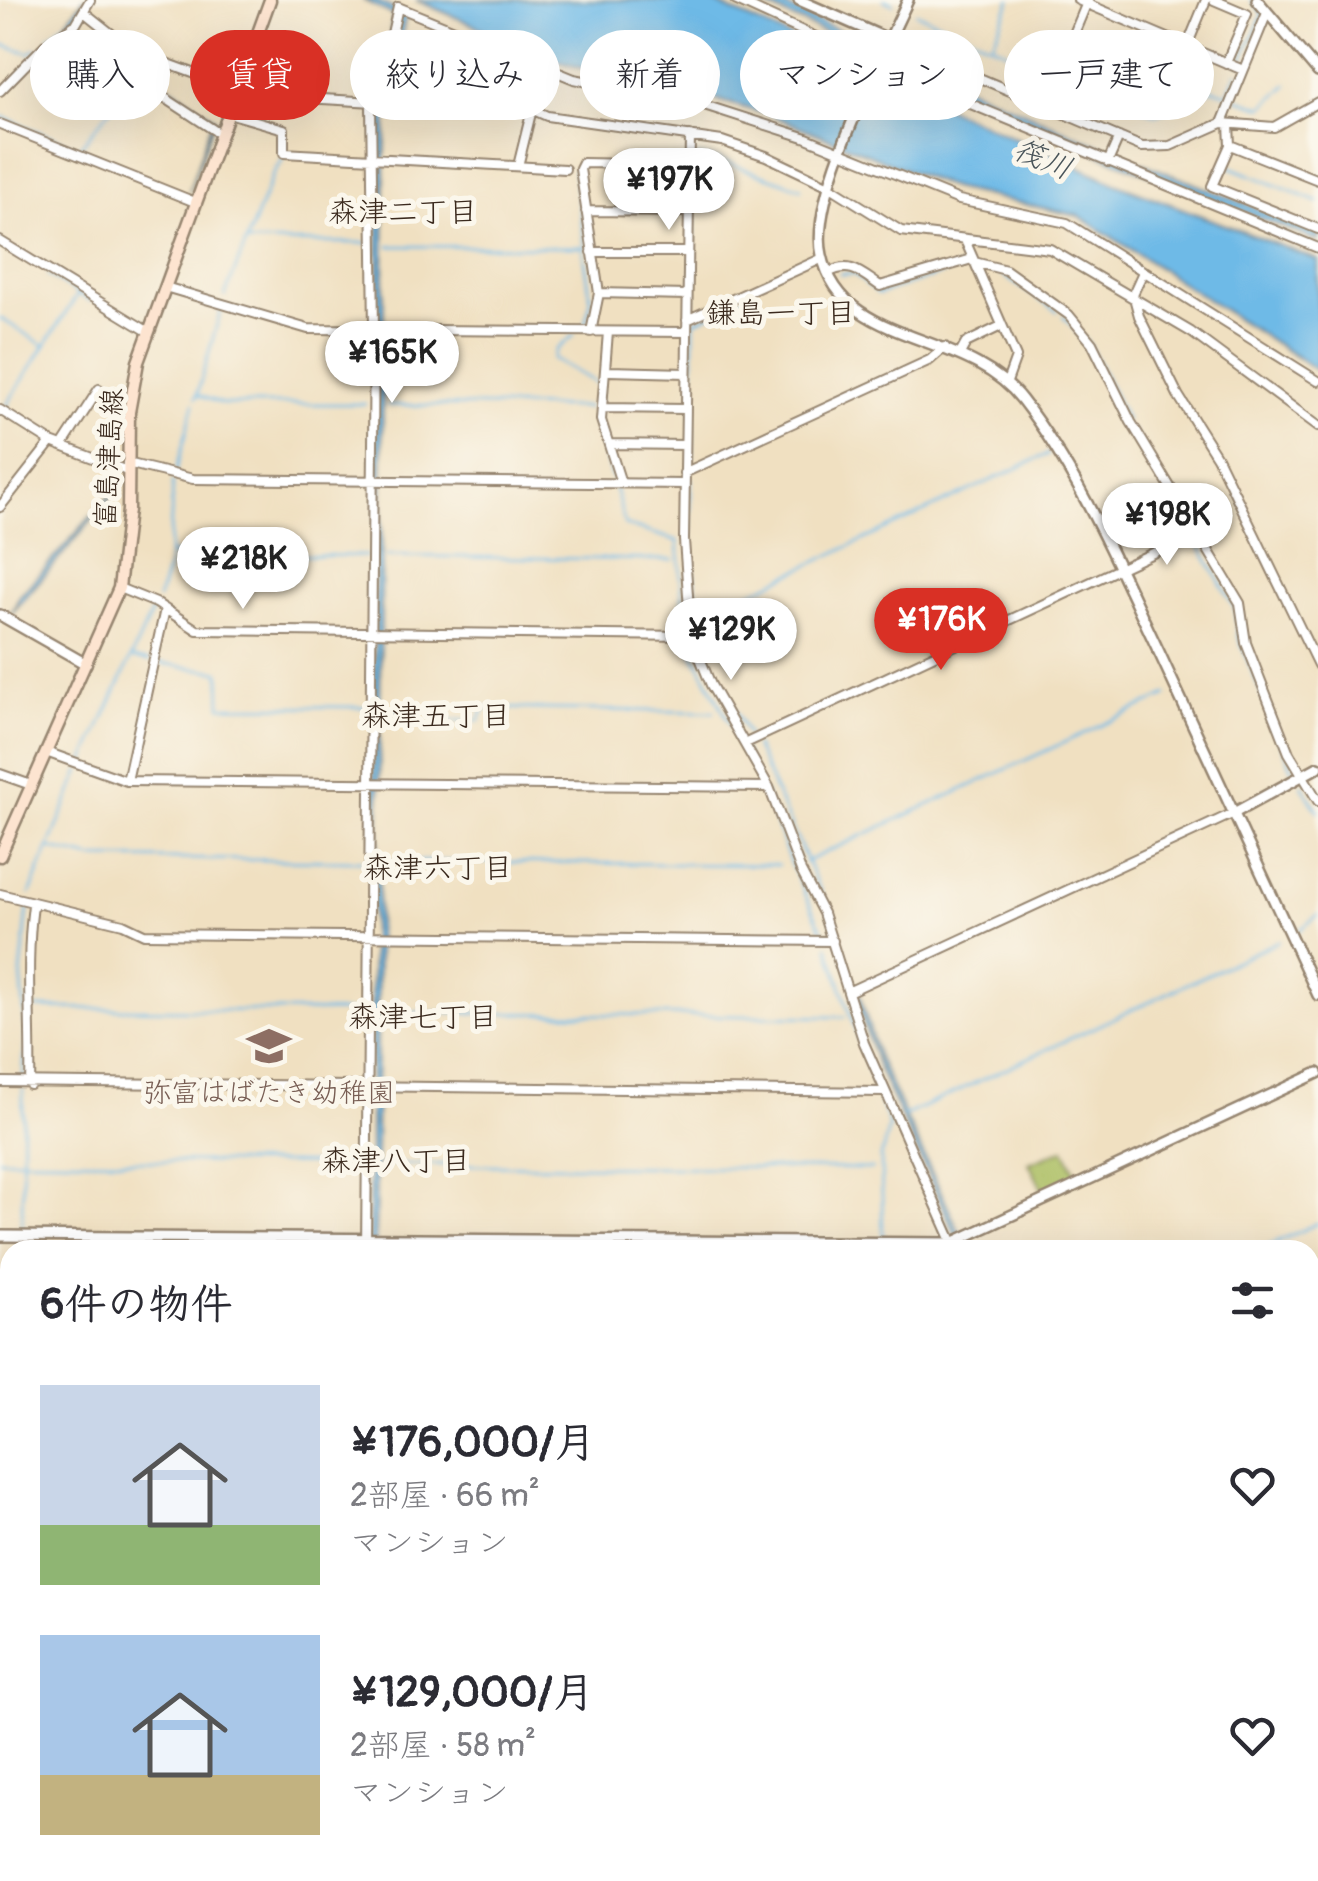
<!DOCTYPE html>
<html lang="ja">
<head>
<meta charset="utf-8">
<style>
  body { margin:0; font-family:Pangolin,"Klee One",sans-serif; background:#f2f2f3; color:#2b2b33; height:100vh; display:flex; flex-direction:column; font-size:38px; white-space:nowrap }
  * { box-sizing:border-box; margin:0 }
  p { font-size:32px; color:#7c7c81 }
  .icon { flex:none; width:55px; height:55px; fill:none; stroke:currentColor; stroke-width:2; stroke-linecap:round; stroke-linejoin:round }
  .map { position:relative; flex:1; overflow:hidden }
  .side { position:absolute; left:0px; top:1240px; width:1320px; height:642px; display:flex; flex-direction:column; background:#fff; border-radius:30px 30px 0 0; box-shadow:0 10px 40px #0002 }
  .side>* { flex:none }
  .guide { position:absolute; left:30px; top:30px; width:1260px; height:90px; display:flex; gap:20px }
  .price { position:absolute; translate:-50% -85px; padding:0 22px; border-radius:35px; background:#fff; color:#222; font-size:32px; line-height:65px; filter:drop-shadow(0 2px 5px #0008) }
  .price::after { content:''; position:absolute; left:50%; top:60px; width:30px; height:22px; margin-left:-15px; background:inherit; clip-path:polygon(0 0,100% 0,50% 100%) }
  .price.selected { background:#d93025; color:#fff }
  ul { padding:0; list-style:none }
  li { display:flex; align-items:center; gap:30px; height:250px; padding:0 40px }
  li span { display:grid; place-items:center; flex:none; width:280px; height:200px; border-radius:0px; color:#555 }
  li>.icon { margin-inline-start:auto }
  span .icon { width:120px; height:120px; fill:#fffc; stroke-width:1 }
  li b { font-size:42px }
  h2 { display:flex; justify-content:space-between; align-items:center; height:120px; padding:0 40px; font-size:42px }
  .pill { padding:0 35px; border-radius:45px; background:#fff; box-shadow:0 10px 40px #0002; font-size:35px; line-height:90px }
  .pill.selected { background:#d93025; color:#fff }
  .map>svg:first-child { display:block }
  .green { fill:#aabd61; stroke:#727440; stroke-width:2.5 }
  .water { fill:#6ebae7; stroke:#547282; stroke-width:2.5 }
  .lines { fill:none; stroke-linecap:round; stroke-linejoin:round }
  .stream { stroke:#6ebae7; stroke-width:2.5 }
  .minor-casing { stroke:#968570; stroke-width:12 }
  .tertiary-casing { stroke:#968570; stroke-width:14 }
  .secondary-casing { stroke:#968570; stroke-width:15 }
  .minor { stroke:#fff; stroke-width:8 }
  .tertiary { stroke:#fff; stroke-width:9 }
  .secondary { stroke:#fde4d0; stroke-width:10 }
  .labels { text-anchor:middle; stroke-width:10; stroke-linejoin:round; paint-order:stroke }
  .street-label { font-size:28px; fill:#3b2a1e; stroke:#fbf7ec }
  .education-label { font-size:28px; fill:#785e54; stroke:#fbf7ec }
  .water-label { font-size:30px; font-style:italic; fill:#4a555a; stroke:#fbf7ec }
  .neighbourhood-label { font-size:30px; fill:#3b2a1e; stroke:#fbf7ec }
</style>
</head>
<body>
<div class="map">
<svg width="1318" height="1881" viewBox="0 0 1318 1881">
  <rect width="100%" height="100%" fill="#fbf7ec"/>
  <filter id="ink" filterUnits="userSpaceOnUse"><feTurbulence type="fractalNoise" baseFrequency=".01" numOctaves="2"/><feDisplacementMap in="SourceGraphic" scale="20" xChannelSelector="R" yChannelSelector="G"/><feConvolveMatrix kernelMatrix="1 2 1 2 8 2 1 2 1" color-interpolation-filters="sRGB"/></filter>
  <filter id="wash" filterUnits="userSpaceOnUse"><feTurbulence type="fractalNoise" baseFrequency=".0048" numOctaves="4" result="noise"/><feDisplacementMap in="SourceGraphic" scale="40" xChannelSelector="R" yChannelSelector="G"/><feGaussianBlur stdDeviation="2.25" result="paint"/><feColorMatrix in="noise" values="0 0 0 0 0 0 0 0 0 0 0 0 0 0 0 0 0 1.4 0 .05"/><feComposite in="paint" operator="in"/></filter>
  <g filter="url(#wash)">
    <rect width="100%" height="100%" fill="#f0e0c1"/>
    <path class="green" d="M1064,1149L1080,1180L1045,1195L1029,1163Z
      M1310,1555L1318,1572V1652L1310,1656Z"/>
    <path class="water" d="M83,0L80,24L215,118L189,192L212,120L126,62L72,20L65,24Z
      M363,0H375L406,15L388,94L385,162L375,1250H369L380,108L393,15Z
      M416,0H708L1117,184L1318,260V371L1079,216L952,188L773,116L712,98L625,82L552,59Z
      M752,0H770L1117,153L1318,233V241L1113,160Z
      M115,475L118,490L11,614L20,596L115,490Z
      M859,993L878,1058L968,1250H963L877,1065L855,995Z
      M564,1873H640V1881H564Z
      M822,1873H880L882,1881H824Z"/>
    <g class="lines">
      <path class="stream" d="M884,0L893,4
        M916,13L1054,71
        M49,37L66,23
        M0,44L30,53L36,49
        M992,45L1011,0
        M1240,64L1263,14L1251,0
        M1067,76L1156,114L1213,89L1228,94L1237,73
        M1236,98L1263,107L1287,85
        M0,116L71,145
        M79,148L132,82
        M1226,165L1318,202
        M695,171L696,157L719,160L801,188
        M694,206L695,180
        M246,242L369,243
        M390,246L585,247L574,170
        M583,248L591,301L584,327
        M997,271L1057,311
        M840,274H854L879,294L968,265
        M48,275L90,301
        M225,296L273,174L284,157
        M693,311L694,218
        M1063,316L1089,345L1126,420
        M0,318L45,346
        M574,335L556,350L553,359L600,385L596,422L612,479
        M197,395L223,404H365
        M196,398L221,310
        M388,405L588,407
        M6,406L78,294
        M1132,431L1188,528
        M692,460L694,322L748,296
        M176,471L194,404
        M691,479L690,537L700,643L748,735
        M615,488L625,525L678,541L685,629
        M1196,539L1235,609L1238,636L1293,771
        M169,554L366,556
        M387,556L673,560
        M158,599L168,567L173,482
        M697,617L1048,454
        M687,641L760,782
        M131,658L149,661
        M159,663L220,672L221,706L366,707
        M387,709L448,710V720L479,721L484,708L714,712
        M755,746L828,908L853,983
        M84,762L153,609
        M1302,785L1318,811
        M765,793L791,865L825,936
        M49,848L91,858L361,861
        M386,861L778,865
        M805,862L1167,695
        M30,894L80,771
        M1300,930L1318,915
        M828,946L874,1087
        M36,1008L363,1012
        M384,1012L845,1017
        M23,1080L26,1032L21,973L28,907
        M880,1100L889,1126L881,1157L883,1237
        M904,1116L1279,941
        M0,1159L359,1164
        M382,1164L872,1169
        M22,1232L23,1090
        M22,1250V1243
        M1259,1250L1318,1223
        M0,1794L10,1789
        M1310,1821L1318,1817
        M318,1872L321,1881
        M413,1872L415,1881
        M1182,1881L1200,1872"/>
    </g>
  </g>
  <g filter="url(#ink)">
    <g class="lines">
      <g class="minor-casing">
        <path id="minor" d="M735,0L879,66L1318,248
          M1078,0L1243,70
          M1214,0L1247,14L1226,63
          M84,12L133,51L253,95L461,107H484L509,99L547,116L722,141L766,156L829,186L901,231L1050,249L1191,332L1318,426
          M69,29L118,67L220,134
          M890,40L1142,147L1170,146L1222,123L1274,127L1318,102
          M1187,46L1206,0
          M0,91L45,45L76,24L90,0
          M376,104L398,7L574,79L701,104L804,137L959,200L1067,223L1318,381
          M1044,106L1088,0
          M228,113L284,129V153L565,169
          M1222,123L1267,13
          M0,124L195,202
          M1229,124L1230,145L1212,186L1318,229
          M690,136L684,540L691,636L711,685L769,787L801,871L823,913L864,1043L956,1250
          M1230,145L1318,180
          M1108,162L1119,137
          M518,166L532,109
          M586,211L688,212
          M965,240L1016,357L1007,382
          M0,241L149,332
          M592,252H687
          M974,262L1006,270L1069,315L1092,343L1131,422L1240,603L1246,643L1289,753L1318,801
          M1143,272L1133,294L1139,316L1178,395L1217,457L1318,665
          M828,273C851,261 861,273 880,286L972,259
          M165,287L308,329L686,332
          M599,293L687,295
          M687,320L823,258
          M591,332L599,293L580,169L583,163L688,165
          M608,332L601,420L621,483
          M961,352L966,343L1001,326
          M609,371L686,373
          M603,408L685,409
          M0,410L51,442L127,471
          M609,444L685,445
          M62,446L99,389
          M127,463L193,479L684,484
          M684,473L930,360L945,347
          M0,507L51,442
          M119,588L156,603L197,630L691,636
          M746,743L1198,532
          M46,752L127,781L769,787
          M0,774L31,785
          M127,781L165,609
          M0,894L123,924L144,934L833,941
          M850,991L1234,813
          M0,1082L884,1092
          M30,1085C32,1022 25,967 33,905
          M366,1250L374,330L371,104
          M0,1370L10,1384
          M0,1399L10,1408
          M1310,1672L1318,1668
          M1310,1848L1318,1844
          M278,1872L280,1881
          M310,1872L313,1881
          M405,1872L407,1881
          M885,1872L888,1881
          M1263,1872L1267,1881
          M1249,1877L1257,1872
          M645,1881V1872"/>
      </g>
      <g class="tertiary-casing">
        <path id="tertiary" d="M799,0L890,40
          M908,0C882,58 808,196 822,255C842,348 966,328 1022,400C1080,475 1118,566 1159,652C1212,766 1265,881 1318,995
          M1257,0L1318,72
          M0,615L86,664
          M1234,813L1318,767
          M0,1236L952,1243L1318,1073
          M1310,1374L1318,1370"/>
      </g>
      <g class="secondary-casing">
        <path id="secondary" d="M0,856L119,588L128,510L129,412L138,362L270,0
          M0,1416L10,1431
          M266,1872L269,1881"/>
      </g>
      <use href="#minor" class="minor"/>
      <use href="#tertiary" class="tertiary"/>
      <use href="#secondary" class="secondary"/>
    </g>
  </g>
  <defs>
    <g id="school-bare" transform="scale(3.45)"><path d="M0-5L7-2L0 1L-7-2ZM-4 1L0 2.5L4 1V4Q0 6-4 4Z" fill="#8d6e63" stroke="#fbf7ec" stroke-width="2.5" paint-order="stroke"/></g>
  </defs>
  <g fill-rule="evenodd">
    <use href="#school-bare" x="269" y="1046"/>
  </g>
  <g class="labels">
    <g class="street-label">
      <text transform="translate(108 458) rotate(-87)" y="10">富島津島線</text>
    </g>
    <g class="education-label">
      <text x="269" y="1102">弥富はばたき幼稚園</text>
    </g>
    <g class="water-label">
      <text transform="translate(1043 159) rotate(22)" y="10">筏川</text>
    </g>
    <g class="neighbourhood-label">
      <text x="403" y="222">森津二丁目</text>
      <text x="781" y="323">鎌島一丁目</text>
      <text x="436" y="726">森津五丁目</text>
      <text x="438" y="878">森津六丁目</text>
      <text x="423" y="1027">森津七丁目</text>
      <text x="396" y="1171">森津八丁目</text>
    </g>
  </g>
</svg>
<b class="price" style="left:669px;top:233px">¥197K</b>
<b class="price" style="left:392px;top:406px">¥165K</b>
<b class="price" style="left:1167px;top:568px">¥198K</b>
<b class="price" style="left:243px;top:612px">¥218K</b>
<b class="price selected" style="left:941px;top:673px">¥176K</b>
<b class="price" style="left:731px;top:683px">¥129K</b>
<div class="guide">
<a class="pill">購入</a>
<a class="pill selected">賃貸</a>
<a class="pill">絞り込み</a>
<a class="pill">新着</a>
<a class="pill">マンション</a>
<a class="pill">一戸建て</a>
</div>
<section class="side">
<h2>6件の物件<svg class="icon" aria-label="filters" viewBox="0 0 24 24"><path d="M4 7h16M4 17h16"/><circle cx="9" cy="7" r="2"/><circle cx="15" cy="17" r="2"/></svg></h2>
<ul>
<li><span style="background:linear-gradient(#c9d6e8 70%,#8fb573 0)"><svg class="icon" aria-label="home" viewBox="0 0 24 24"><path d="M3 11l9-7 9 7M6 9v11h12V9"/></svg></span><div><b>¥176,000/月</b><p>2部屋 · 66 m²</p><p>マンション</p></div><svg class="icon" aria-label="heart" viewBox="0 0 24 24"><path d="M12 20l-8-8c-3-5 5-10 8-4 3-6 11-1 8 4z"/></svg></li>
<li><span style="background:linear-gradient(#a9c7e8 70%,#c2b280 0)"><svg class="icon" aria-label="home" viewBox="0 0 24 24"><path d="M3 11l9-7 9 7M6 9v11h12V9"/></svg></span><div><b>¥129,000/月</b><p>2部屋 · 58 m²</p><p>マンション</p></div><svg class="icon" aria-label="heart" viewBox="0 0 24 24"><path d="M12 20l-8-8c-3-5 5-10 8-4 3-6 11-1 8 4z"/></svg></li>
</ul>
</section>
</div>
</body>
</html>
